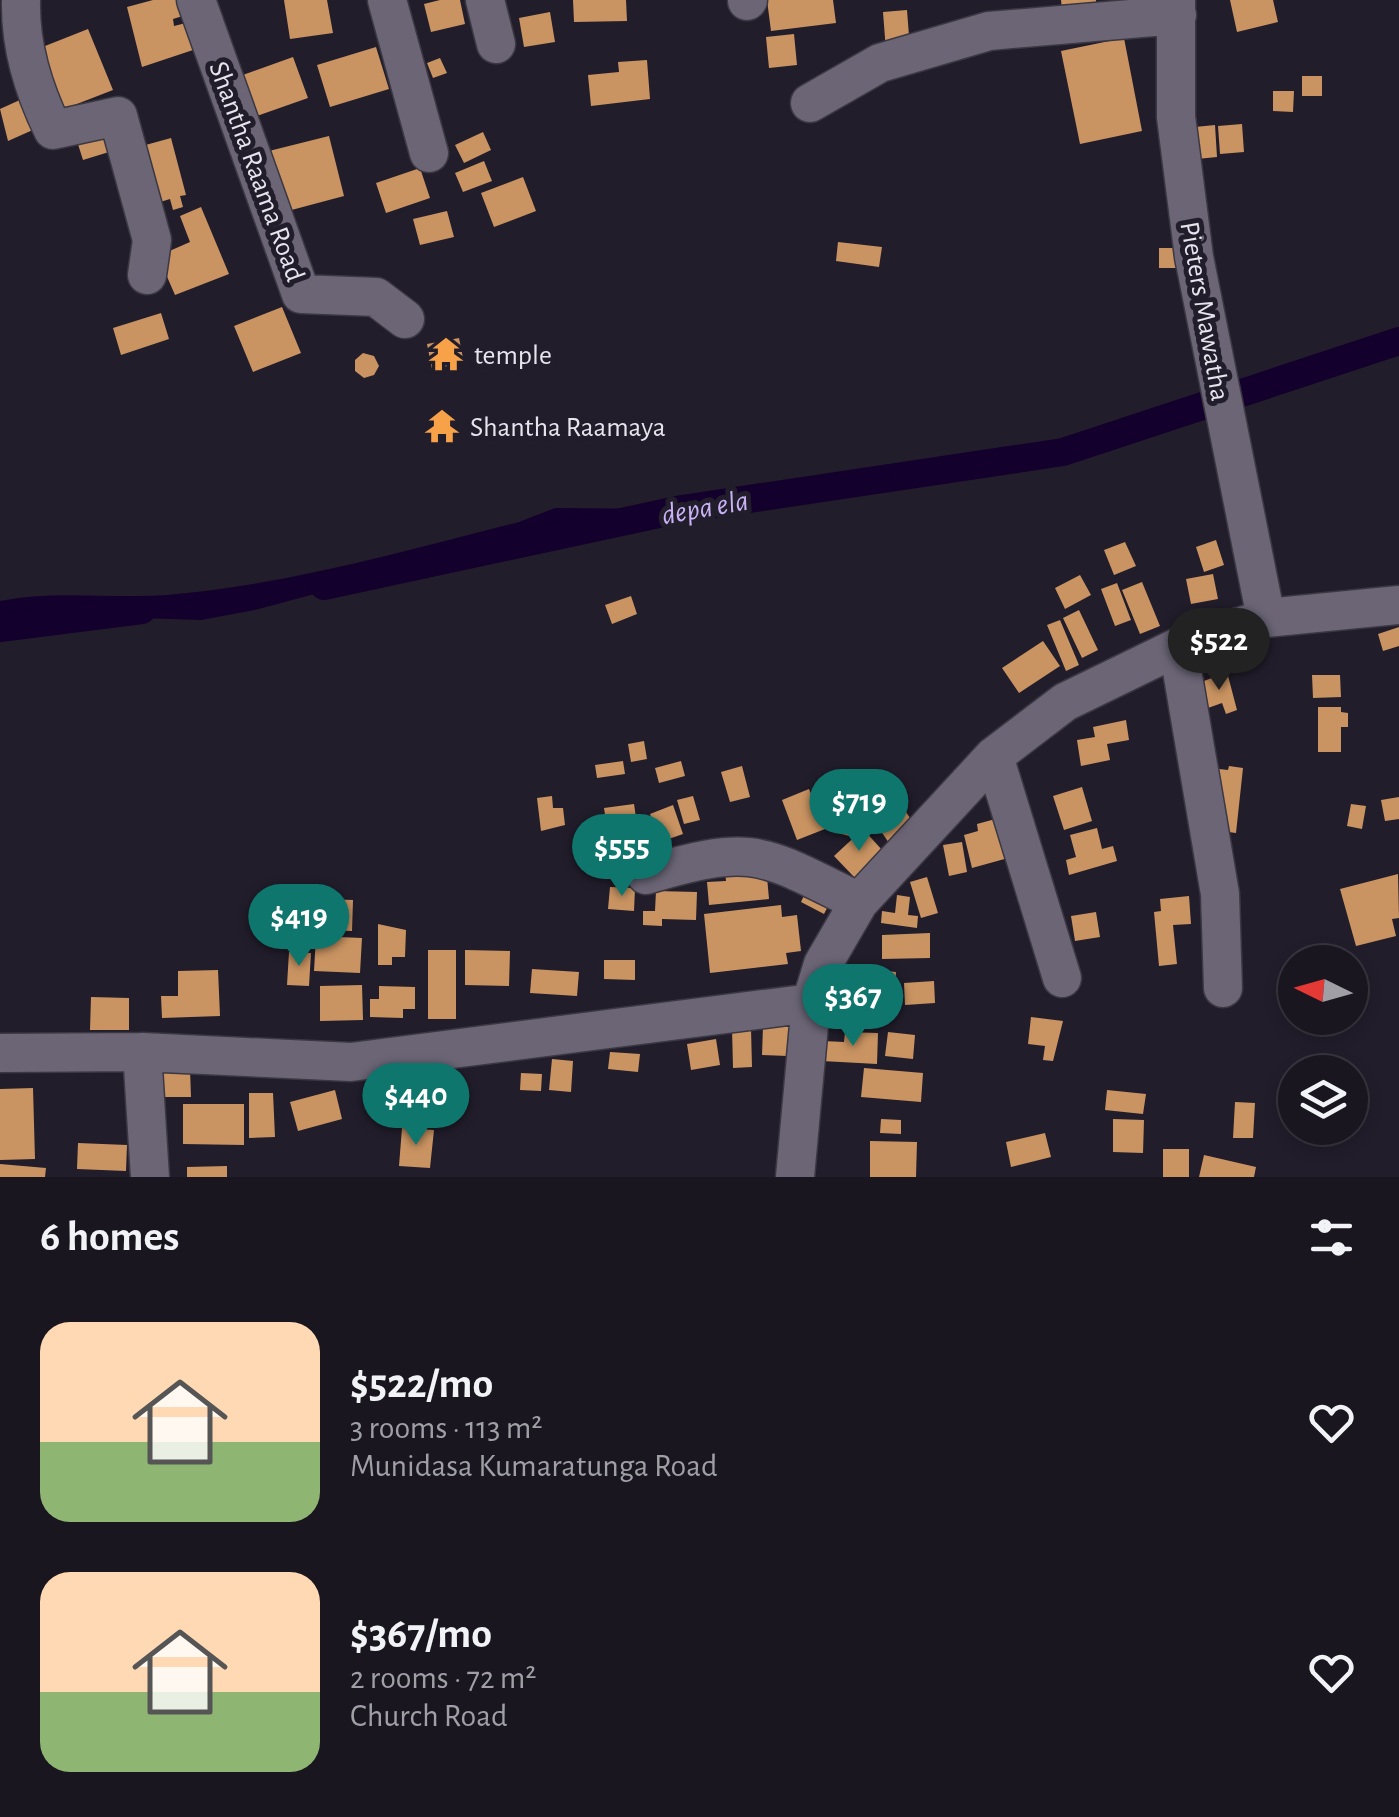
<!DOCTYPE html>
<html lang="en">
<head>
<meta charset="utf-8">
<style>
  body { margin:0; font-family:"Alegreya Sans",sans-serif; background:#231f29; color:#f1f3f6; height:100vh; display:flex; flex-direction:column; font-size:38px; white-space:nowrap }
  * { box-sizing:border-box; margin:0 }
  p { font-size:32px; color:#9f9fa5 }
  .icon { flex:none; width:55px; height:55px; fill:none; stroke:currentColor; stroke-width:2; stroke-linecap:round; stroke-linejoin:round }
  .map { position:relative; height:1177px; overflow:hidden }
  .panel { display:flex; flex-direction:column; background:#1a1620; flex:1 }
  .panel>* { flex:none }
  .needle { width:65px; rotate:275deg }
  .tools { position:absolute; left:1278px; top:945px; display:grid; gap:20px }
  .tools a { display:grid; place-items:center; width:90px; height:90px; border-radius:50%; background:#1a1620; box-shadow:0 5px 15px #0003,0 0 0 2px #38353e; font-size:50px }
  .price { position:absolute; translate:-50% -85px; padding:0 22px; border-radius:35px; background:#0f766e; color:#fff; font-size:32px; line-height:65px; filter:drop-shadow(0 2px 5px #0008) }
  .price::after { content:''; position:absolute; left:50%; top:60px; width:30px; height:22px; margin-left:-15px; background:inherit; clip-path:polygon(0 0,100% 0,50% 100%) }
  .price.on { background:#222; color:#fff }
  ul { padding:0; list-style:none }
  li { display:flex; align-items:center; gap:30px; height:250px; padding:0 40px }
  li span { display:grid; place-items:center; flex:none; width:280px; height:200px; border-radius:30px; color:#555 }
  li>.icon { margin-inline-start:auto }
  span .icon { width:120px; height:120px; fill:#fffc; stroke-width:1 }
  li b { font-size:42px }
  h2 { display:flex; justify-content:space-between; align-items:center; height:120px; padding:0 40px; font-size:42px }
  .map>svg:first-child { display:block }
  .water { fill:#13002c }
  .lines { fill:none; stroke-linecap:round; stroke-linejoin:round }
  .canal { stroke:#13002c; stroke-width:28 }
  .building { fill:#ca9462 }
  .minor-casing { stroke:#3b3843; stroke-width:41 }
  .minor { stroke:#6b6576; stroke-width:38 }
  .labels { text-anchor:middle; stroke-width:10; stroke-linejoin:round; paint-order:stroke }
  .street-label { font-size:28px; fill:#e7e4ee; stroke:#221d2b }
  .poi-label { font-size:28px; fill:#e7e4ee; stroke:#221d2b; text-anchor:start }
  .water-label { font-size:30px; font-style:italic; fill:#cab2f7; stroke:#221d2b }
</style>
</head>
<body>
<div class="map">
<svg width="1399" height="1177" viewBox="0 0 1399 1177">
  <rect width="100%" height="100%" fill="#221d2b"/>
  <path class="water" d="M555,508L682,509L556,529L255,610L201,620L48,615L0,622V601C60,590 109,599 167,595C286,585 405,551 519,522Z"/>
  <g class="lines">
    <path class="canal" d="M324,586L682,509L1063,452L1399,341
      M0,628L142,610"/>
  </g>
  <path class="building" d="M153,0H183L186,15L173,19L174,26L186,23L193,50L142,67L127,7Z
    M284,0H327L333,33L290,39Z
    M440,0H460L465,24L431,32L424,4Z
    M573,0H626L627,21L574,22Z
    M767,0H833L836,23L771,31Z
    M1061,0H1096V5L1062,9Z
    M1230,0H1273L1278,22L1237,32Z
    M907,10L910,49L886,51L883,12Z
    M550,12L555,42L524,47L519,18Z
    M88,29L113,90L64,109L40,48Z
    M794,34L797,65L769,68L766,37Z
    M1124,38L1142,131L1080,144L1061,51Z
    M376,47L389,89L330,107L317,65Z
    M293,57L308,98L254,117L240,76Z
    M440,58L447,73L433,78L427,63Z
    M647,60L650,99L591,106L588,75L619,72L618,62Z
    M1302,76H1322V96H1302Z
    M1273,91H1294L1293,112L1273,111Z
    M22,99L35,129L8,141L0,109Z
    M1242,124L1244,152L1220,154L1218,126Z
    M1215,125L1217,157L1187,160L1185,128Z
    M101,130L109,152L83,160L76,138Z
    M483,132L491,150L464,163L455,145Z
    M329,136L344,196L284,212L269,151Z
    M171,138L186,195L180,196L183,207L173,210L170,199L157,203L142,146Z
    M484,161L492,181L463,192L455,173Z
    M420,168L430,198L386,213L376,183Z
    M523,177L536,211L494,227L481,193Z
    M201,207L229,274L175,295L158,256L190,242L180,216Z
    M447,211L454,237L420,245L413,219Z
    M838,242L882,247L879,267L836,261Z
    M1159,248H1182V268H1159Z
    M282,307L301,353L253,372L234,326Z
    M161,313L169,339L121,355L113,328Z
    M459,338L464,363L432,369L427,344Z
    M363,353L374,356L379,366L374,375L364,378L355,371V360Z
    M1216,540L1224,565L1204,572L1196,547Z
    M1125,542L1136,566L1114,575L1104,550Z
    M1213,574L1218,599L1191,604L1186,579Z
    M1080,575L1091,595L1065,609L1055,588Z
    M1142,582L1160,626L1140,634L1122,590Z
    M1117,583L1131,620L1115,626L1101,589Z
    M631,596L637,614L612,624L605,605Z
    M1079,610L1098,650L1082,658L1063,618Z
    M1060,620L1079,665L1066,671L1047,625Z
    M1399,627V646L1383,651L1378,634Z
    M1043,641L1060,666L1019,693L1002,668Z
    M1227,672L1237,710L1226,714L1222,703L1208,708L1199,683Z
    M1312,675H1340L1341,697L1313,698Z
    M1318,707H1341V712L1348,713V727H1341V752H1318Z
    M1126,720L1129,740L1107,744L1110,760L1081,766L1077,740L1095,737L1093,727Z
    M644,741L647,759L631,762L628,744Z
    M623,761L625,774L597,778L595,765Z
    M681,761L685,776L659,783L655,768Z
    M742,766L750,797L730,802L721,772Z
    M1229,766L1243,768L1236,833L1221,831L1224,805L1215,804L1219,769L1228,770Z
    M1082,787L1092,821L1064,830L1053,796Z
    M809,789L825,829L797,840L782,800Z
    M552,796L553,808H563L565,825L541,831L537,798Z
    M693,796L700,820L684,824L677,800Z
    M1399,797V819L1385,821L1381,800Z
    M898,800L914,824L889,843L872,818Z
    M634,804L637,824L607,828L604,808Z
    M1351,804L1366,806L1362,829L1347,826Z
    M673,805L683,834L660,842L650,814Z
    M832,808L855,814L849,836L827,830Z
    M999,818L1019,855L972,868L964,835L978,831L977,824Z
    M1097,828L1102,849L1113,846L1117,861L1069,875L1066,860L1076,857L1070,835Z
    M863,829L883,851L855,878L834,856Z
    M644,831L647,866L612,869L609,834Z
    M962,842L967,872L949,876L943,845Z
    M725,871L767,877L769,899L709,905L707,882L726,881Z
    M1398,874L1399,918L1392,919L1396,936L1356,946L1340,889Z
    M927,877L938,913L921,918L910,882Z
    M610,887L635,888L634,911L608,909Z
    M656,891L697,892L696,920L662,919V926L643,925V911H655Z
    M806,891L830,902L824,914L801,902Z
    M897,895L910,897L908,915L918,916L917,928L881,923L882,911L895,913Z
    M1189,896L1191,924L1173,925L1177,964L1159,966L1154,912L1161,911L1160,899Z
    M324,899L353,900L352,931L322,930Z
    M781,905L782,917L797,915L801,951L786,953L788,964L710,973L704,914Z
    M1096,912L1100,937L1075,941L1071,916Z
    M378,924L406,930L405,957H392V965H378Z
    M930,933V958L882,959V935Z
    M316,936L362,938L360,973L314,971Z
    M428,950H456V1019H428Z
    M465,950L510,951L509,986L465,985Z
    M289,952L311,953L309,986L287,985Z
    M604,960H635V980L604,979Z
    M856,968L896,972L894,999L853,994Z
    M532,969L579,972L577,996L530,993Z
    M218,970L220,1016L162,1018L161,996H178V971Z
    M934,981L935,1003L905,1005L904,983Z
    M362,985L363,1020L320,1021V986Z
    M379,986L415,987V1009H403V1018L370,1017V999H379Z
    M91,997L129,998V1030H90Z
    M1031,1017L1063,1021L1053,1061L1043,1060L1045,1046L1028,1044Z
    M763,1026L789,1027L788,1056L762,1055Z
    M732,1028H751L752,1067L733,1068Z
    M845,1032L878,1033L877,1064L822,1061L823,1041L844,1042Z
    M888,1032L915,1035L913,1059L885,1056Z
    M716,1039L720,1065L691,1070L687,1044Z
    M610,1052L640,1054L638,1072L608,1069Z
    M552,1059L573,1061L571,1092L549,1090Z
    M864,1068L923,1073L921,1102L861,1097Z
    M161,1069H190L191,1097H162Z
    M521,1073L542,1074L541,1091L520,1090Z
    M33,1088L35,1159L0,1160V1089Z
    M335,1090L342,1119L298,1131L290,1102Z
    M1107,1090L1146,1094L1143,1114L1105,1110Z
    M249,1093H273L275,1137L249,1138Z
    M1235,1102L1255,1103L1253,1138H1233Z
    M183,1104H244V1145L183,1144Z
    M881,1119L901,1120V1134L880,1133Z
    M1113,1119L1144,1120L1143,1153L1113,1152Z
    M402,1128L434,1130L430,1168L399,1166Z
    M1045,1133L1051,1157L1011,1167L1006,1142Z
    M870,1141L917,1142L916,1177H870Z
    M78,1143L127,1145L126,1171L77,1169Z
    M1163,1149H1189V1177H1163Z
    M1204,1155L1256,1167L1254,1177H1199Z
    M0,1164L46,1168L45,1177H0Z
    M227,1166V1177H187V1167Z"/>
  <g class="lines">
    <g class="minor-casing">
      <path id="minor" d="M21,0C20,47 33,88 53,130L118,116L152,240L147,275
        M196,0L301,294L376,297L405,319
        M387,0L429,153
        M485,0L496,44
        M1176,0V117L1194,257L1266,618
        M747,1L748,0
        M810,103L880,63L989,31L1177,15
        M1178,647L1220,894L1223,988
        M994,756L1062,978
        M646,875C755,843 760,853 859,902
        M142,1052L150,1177
        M0,1053L142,1052L351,1062L811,1003
        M795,1177L811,1003L823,964L859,902L994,756L1065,702L1178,647L1266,618L1399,605"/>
    </g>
    <use href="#minor" class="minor"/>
  </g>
  <defs>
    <g id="temple-bare" transform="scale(2.7)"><path d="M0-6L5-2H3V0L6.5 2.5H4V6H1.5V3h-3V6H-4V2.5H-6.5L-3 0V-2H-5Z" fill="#f7a148" stroke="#221d2b" stroke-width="2.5" paint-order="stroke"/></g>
  </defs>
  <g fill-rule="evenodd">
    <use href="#temple-bare" x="446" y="354"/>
    <use href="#temple-bare" x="442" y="426"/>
  </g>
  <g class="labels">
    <g class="street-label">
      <text transform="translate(258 171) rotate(70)" y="10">Shantha Raama Road</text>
      <text transform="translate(1206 311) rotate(80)" y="10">Pieters Mawatha</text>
    </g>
    <g class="poi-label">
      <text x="474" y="364">temple</text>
      <text x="470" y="436">Shantha Raamaya</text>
    </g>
    <g class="water-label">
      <text transform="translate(705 507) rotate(-10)" y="10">depa ela</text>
    </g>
  </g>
</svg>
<div class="tools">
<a><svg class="needle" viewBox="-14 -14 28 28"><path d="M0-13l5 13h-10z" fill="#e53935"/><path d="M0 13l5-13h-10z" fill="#9f9fa5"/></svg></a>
<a><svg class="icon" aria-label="layers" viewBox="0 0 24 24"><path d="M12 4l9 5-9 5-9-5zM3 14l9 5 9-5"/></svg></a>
</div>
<b class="price on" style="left:1219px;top:693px">$522</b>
<b class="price" style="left:859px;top:854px">$719</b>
<b class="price" style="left:622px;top:899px">$555</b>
<b class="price" style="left:299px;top:969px">$419</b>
<b class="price" style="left:853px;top:1049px">$367</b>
<b class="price" style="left:416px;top:1148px">$440</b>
</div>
<section class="panel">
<h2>6 homes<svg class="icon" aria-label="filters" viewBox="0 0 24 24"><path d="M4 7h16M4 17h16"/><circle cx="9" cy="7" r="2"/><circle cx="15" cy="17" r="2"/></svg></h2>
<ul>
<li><span style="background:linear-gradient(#ffd9b3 60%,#8fb573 0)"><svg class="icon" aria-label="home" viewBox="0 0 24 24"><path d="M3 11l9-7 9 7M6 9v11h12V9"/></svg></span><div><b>$522/mo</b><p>3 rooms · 113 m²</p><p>Munidasa Kumaratunga Road</p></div><svg class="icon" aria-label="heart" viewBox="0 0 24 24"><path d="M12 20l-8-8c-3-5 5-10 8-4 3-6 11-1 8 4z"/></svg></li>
<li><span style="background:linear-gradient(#ffd9b3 60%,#8fb573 0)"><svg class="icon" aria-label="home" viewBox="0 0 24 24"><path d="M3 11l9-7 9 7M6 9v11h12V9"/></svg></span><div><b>$367/mo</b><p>2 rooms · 72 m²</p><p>Church Road</p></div><svg class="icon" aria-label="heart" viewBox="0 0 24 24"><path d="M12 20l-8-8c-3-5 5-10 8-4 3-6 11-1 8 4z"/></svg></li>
</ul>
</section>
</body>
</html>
